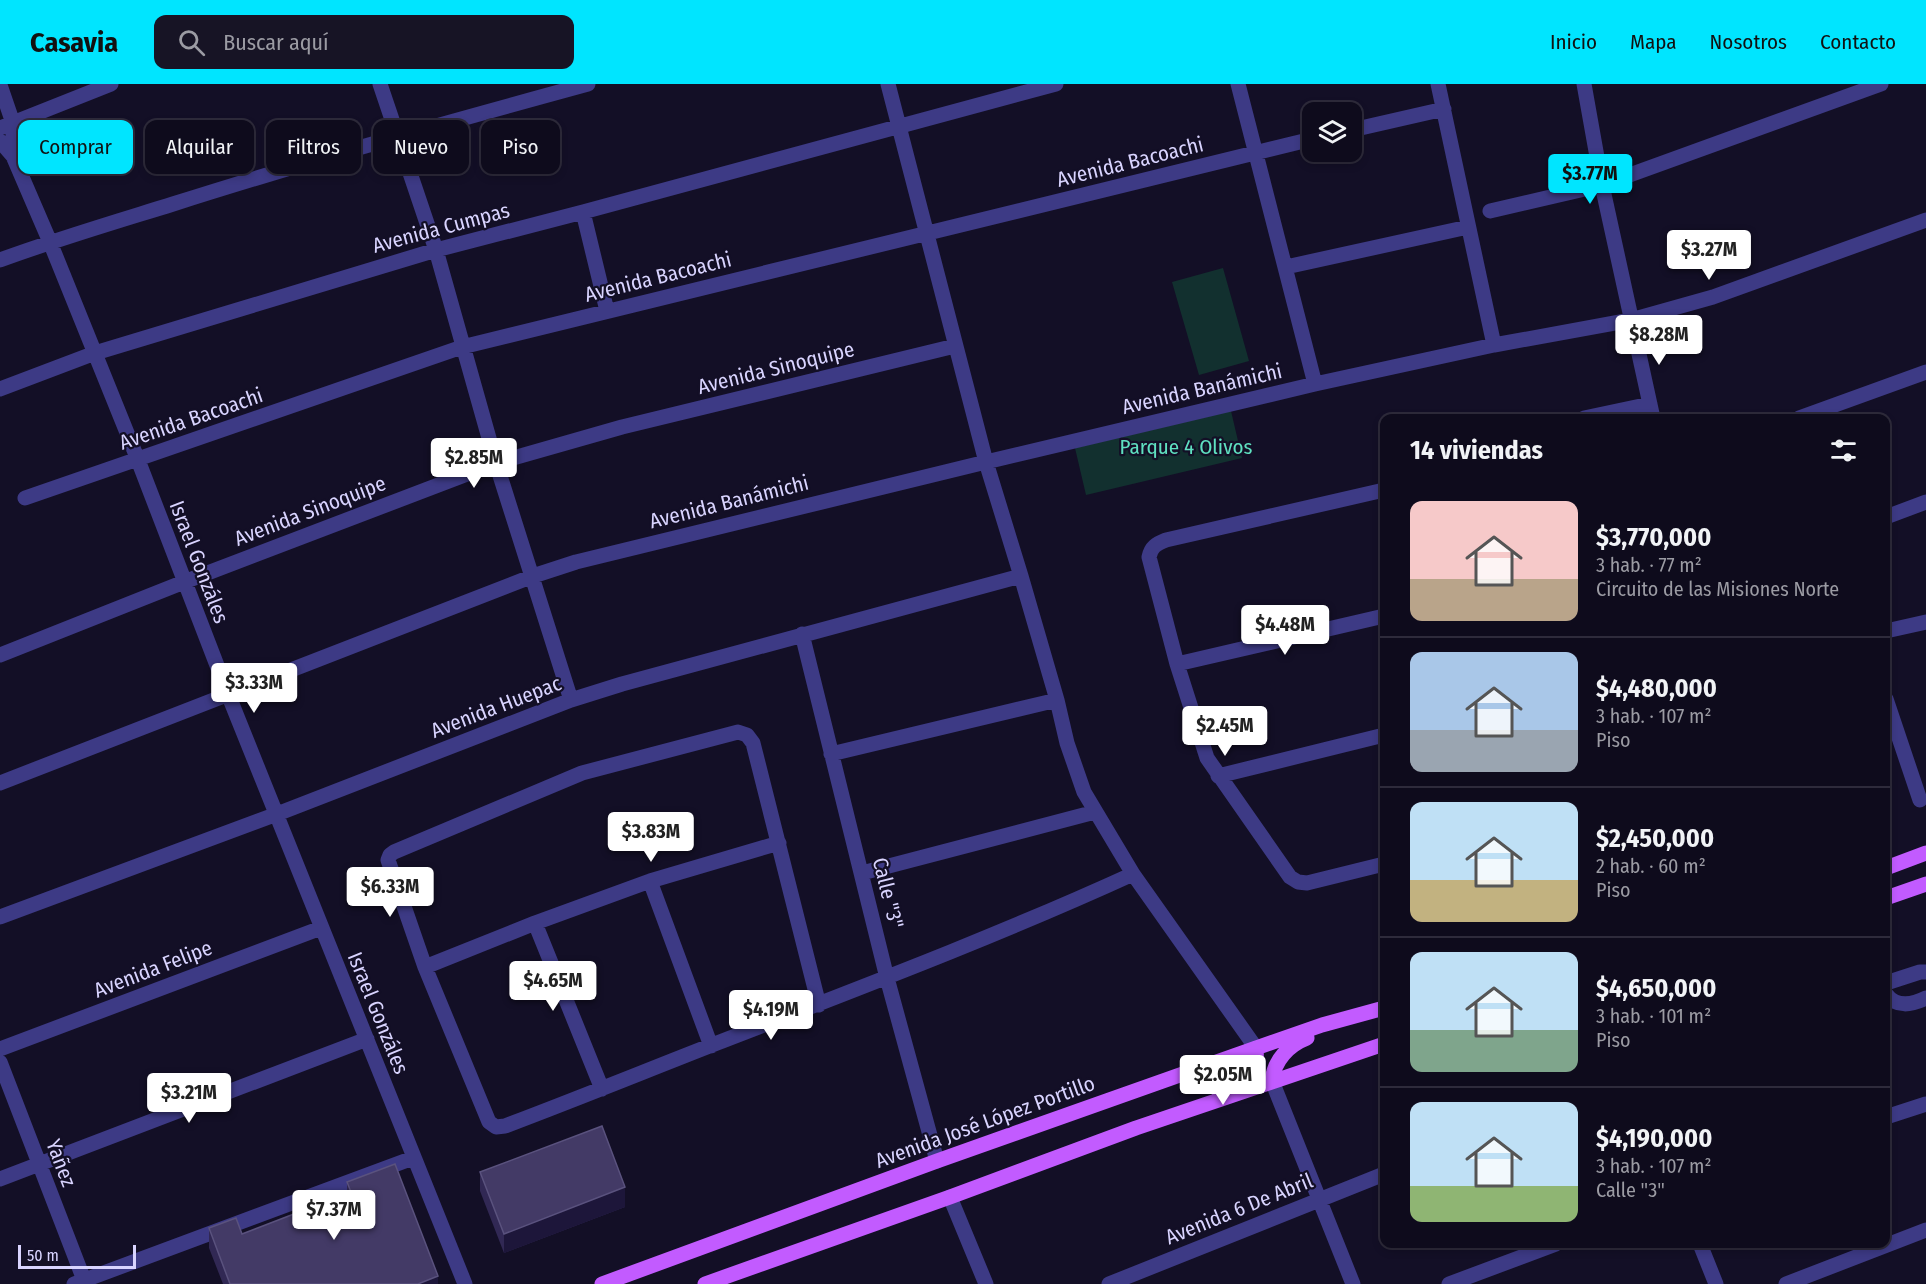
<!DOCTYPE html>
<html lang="es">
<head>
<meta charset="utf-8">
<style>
  body { margin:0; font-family:"Fira Sans Condensed",sans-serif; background:#171425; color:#f1f3f6; height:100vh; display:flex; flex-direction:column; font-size:22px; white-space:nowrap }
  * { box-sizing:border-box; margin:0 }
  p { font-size:20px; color:#9b9ba3 }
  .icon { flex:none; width:33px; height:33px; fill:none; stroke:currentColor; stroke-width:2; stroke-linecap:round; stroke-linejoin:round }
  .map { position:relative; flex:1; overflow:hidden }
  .panel { position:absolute; left:1380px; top:330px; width:510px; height:834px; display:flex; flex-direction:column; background:#0e0b1c; border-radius:12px; box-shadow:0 3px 9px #0003,0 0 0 2px #2e2b3b }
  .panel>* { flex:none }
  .banner { position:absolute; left:18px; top:36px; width:570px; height:54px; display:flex; gap:12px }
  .tools { position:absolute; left:1302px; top:18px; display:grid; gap:12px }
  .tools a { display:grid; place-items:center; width:60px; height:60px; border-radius:12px; background:#0e0b1c; box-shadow:0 3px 9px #0003,0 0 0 2px #2e2b3b; font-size:30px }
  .scale { position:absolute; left:18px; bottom:15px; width:118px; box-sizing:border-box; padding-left:6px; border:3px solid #d9d4ff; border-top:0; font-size:16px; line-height:21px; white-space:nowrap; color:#d9d4ff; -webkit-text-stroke:4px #130f26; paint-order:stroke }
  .price { position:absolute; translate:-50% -51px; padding:0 14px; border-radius:6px; background:#fff; color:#222; font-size:20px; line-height:39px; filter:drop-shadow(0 2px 3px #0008) }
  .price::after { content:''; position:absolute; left:50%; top:36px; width:18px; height:14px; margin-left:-9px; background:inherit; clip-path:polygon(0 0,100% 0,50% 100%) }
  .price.selected { background:#00e5ff; color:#111 }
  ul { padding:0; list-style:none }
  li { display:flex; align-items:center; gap:18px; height:150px; padding:0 30px }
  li+li { border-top:2px solid #2e2b3b }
  li span { display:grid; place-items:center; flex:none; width:168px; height:120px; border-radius:12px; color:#555 }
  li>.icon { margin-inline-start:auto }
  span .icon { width:72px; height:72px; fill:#fffc; stroke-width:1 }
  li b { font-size:26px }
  h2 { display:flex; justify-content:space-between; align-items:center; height:72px; padding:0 30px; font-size:26px }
  .tag { padding:0 21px; border-radius:12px; background:#0e0b1c; box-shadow:0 3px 9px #0003,0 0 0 2px #2e2b3b; font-size:21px; line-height:54px }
  .tag.selected { background:#00e5ff; color:#111 }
  header { display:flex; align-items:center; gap:36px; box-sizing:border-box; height:84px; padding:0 30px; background:#00e5ff; color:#111 }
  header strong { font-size:28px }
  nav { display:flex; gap:33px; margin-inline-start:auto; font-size:21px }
  .search { width:420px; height:54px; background:#171425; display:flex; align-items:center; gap:15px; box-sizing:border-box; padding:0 21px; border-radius:12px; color:#9b9ba3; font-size:22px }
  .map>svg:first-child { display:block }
  .green { fill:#12302f }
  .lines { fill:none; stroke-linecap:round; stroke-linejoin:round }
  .minor { stroke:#3d3a85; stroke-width:15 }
  .major { stroke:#c25bff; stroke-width:15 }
  .wall { fill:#312854 }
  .shaded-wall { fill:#1d163a }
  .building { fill:#433a66; stroke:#5a527e; stroke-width:1.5 }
  .labels { text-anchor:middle; stroke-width:4.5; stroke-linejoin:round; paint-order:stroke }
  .street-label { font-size:21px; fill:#d9d4ff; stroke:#130f26 }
  .park-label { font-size:21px; fill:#5fe0c0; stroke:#130f26 }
</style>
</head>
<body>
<header>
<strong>Casavia</strong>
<div class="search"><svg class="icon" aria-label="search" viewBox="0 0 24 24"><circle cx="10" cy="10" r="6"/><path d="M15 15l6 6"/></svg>Buscar aquí</div>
<nav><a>Inicio</a><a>Mapa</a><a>Nosotros</a><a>Contacto</a></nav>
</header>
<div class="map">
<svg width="1926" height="1200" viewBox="0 0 1926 1200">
  <rect width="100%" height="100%" fill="#130f26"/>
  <path class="green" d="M1223,184L1249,277L1199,291L1172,198Z
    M1231,327L1242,374L1086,411L1075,364Z"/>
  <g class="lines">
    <path class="minor" d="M380,0L436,166L496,379L571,616
      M888,0L986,378L1021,492L1057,616L1067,659L1084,708L1133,790L1256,964
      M1238,0L1315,300
      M1438,0L1494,261
      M1584,0L1602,101L1653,334
      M0,1L13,39V72
      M0,44L111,0
      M1352,46L1444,25
      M0,57L13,72L50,158L138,376L228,610L465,1200
      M1490,127L1602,101L1881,0
      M583,128L607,227
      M0,176C57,155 115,138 173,120C311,76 449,38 588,0
      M1286,183L1468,143
      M0,305L95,269L436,166L583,128L1056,0
      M1584,334L1650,320
      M1799,334L1926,288
      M1384,406L1166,456C1156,460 1151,463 1149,473L1177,580L1207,674L1290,793L1298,798L1307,799L1384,780
      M25,414L462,263L1312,55
      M1886,433L1926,418
      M1886,547L1926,538
      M802,550L887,894L937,1077
      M0,571L184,498L496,379L622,343L955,262
      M1177,580L1384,532
      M1886,615L1920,716
      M831,670L1057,616
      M1218,692L1384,651
      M0,699L533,492L576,478L986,378L1315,300L1494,261L1631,236L1713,213L1926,136
      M862,789L1095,728
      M650,797L711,962
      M0,833L277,730L571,616L622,600L1021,492
      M535,839L602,1005
      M425,883L535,839L650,797L779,759
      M1886,899L1920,888H1926
      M1886,910C1896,924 1912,921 1926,914
      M819,921L753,659L747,651L738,648L582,689L394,768L390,771L388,776L425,883L489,1038L496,1043L505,1042C574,1016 643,988 712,961C854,906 995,853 1133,790
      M0,965L321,844
      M0,978L84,1196
      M1272,997L1353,1200
      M1886,1033L1926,1020
      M0,1095L367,955
      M950,1113L986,1200
      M1700,1160L1716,1200
      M74,1200L413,1074
      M1109,1200L1384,1090
      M1449,1200L1556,1160
      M1786,1200L1926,1146"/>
    <path class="major" d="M1886,784L1926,769
      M1886,814L1926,800
      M1272,997C1274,976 1289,961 1307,954
      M1218,1006C1244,995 1259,997 1256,964
      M602,1200L937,1077L1256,964L1322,941L1384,924
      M705,1200L950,1113L1136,1044L1384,960"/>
  </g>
  <path class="wall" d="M480,1088L625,1123L504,1169L480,1107Z
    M347,1098L438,1200H223L209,1164V1144L242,1150L347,1110Z"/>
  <path class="shaded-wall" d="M625,1103V1123L504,1169V1150Z
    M438,1192V1200H418Z"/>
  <path class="building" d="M602,1042L625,1103L504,1150L480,1088Z
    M395,1080L438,1192L418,1200H230L209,1144L236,1134L242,1150L351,1108L347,1098Z"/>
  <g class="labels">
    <g class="street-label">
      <text transform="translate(1130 78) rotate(-14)" y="7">Avenida Bacoachi</text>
      <text transform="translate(441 144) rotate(-15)" y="7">Avenida Cumpas</text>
      <text transform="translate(658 193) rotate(-14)" y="7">Avenida Bacoachi</text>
      <text transform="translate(776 284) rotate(-14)" y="7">Avenida Sinoquipe</text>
      <text transform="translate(1202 305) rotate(-13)" y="7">Avenida Banámichi</text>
      <text transform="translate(191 335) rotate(-19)" y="7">Avenida Bacoachi</text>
      <text transform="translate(729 418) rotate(-14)" y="7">Avenida Banámichi</text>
      <text transform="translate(310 427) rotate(-21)" y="7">Avenida Sinoquipe</text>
      <text transform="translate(199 478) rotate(69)" y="7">Israel Gonzáles</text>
      <text transform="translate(496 623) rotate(-21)" y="7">Avenida Huepac</text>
      <text transform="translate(888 809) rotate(76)" y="7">Calle "3"</text>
      <text transform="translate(153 885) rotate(-21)" y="7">Avenida Felipe</text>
      <text transform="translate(378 929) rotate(68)" y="7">Israel Gonzáles</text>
      <text transform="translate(985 1038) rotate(-20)" y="7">Avenida José López Portillo</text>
      <text transform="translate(61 1079) rotate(69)" y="7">Yañez</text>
      <text transform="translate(1239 1125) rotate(-22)" y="7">Avenida 6 De Abril</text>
    </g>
    <g class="park-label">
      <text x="1186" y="370">Parque 4 Olivos</text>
    </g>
  </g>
</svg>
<div class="tools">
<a><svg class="icon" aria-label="layers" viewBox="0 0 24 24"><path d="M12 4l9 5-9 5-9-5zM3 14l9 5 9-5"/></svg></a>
</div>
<div class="scale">50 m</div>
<b class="price selected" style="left:1590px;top:121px">$3.77M</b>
<b class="price" style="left:1709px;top:197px">$3.27M</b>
<b class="price" style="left:1659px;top:282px">$8.28M</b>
<b class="price" style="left:474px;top:405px">$2.85M</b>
<b class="price" style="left:1285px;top:572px">$4.48M</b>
<b class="price" style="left:254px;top:630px">$3.33M</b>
<b class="price" style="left:1225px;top:673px">$2.45M</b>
<b class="price" style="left:651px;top:779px">$3.83M</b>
<b class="price" style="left:390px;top:834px">$6.33M</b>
<b class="price" style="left:553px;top:928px">$4.65M</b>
<b class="price" style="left:771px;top:957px">$4.19M</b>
<b class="price" style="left:1223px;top:1022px">$2.05M</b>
<b class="price" style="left:189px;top:1040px">$3.21M</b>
<b class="price" style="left:334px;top:1157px">$7.37M</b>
<div class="banner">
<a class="tag selected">Comprar</a>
<a class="tag">Alquilar</a>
<a class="tag">Filtros</a>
<a class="tag">Nuevo</a>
<a class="tag">Piso</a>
</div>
<section class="panel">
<h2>14 viviendas<svg class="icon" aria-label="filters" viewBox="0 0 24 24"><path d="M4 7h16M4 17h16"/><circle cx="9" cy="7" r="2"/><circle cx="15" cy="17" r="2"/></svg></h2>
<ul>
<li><span style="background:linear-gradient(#f6c9c9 65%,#b9a48a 0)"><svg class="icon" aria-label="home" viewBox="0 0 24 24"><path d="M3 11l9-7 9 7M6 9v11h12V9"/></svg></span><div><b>$3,770,000</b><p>3 hab. · 77 m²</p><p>Circuito de las Misiones Norte</p></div></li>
<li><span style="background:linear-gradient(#a9c7e8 65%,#9aa5b1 0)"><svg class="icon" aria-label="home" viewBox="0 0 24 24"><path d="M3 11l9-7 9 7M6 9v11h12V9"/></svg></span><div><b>$4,480,000</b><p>3 hab. · 107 m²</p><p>Piso</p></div></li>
<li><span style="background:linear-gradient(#bfe0f5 65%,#c2b280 0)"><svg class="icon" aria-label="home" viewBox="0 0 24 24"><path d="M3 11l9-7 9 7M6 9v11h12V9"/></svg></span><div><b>$2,450,000</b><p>2 hab. · 60 m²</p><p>Piso</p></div></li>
<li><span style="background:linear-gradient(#bfe0f5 65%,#7fa58c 0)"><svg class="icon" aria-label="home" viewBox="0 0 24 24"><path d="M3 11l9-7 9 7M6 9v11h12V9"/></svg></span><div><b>$4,650,000</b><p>3 hab. · 101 m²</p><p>Piso</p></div></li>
<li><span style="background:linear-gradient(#bfe0f5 70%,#8fb573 0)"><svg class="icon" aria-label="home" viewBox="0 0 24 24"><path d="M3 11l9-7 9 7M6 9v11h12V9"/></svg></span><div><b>$4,190,000</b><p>3 hab. · 107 m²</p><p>Calle &quot;3&quot;</p></div></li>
</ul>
</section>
</div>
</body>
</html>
